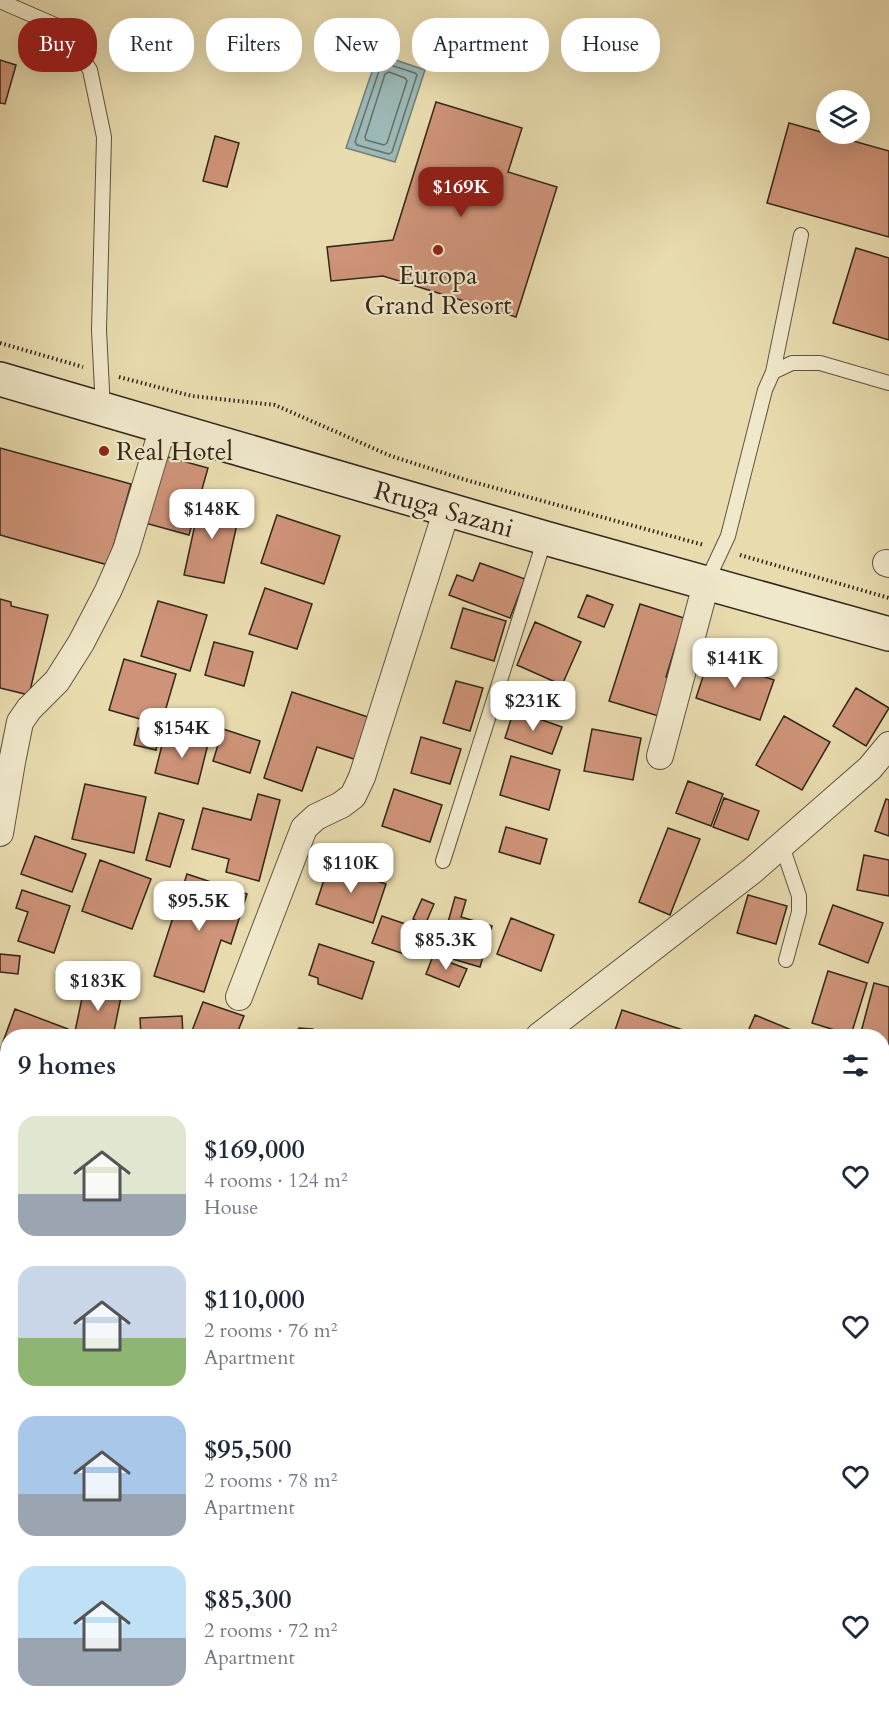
<!DOCTYPE html>
<html lang="en">
<head>
<meta charset="utf-8">
<style>
  body { margin:0; font-family:Cardo,serif; background:#f2f2f3; color:#1f2937; height:100vh; display:flex; flex-direction:column; font-size:22px; white-space:nowrap }
  * { box-sizing:border-box; margin:0 }
  p { font-size:20px; color:#747a83 }
  .icon { flex:none; width:33px; height:33px; fill:none; stroke:currentColor; stroke-width:2; stroke-linecap:round; stroke-linejoin:round }
  .map { position:relative; flex:1; overflow:hidden }
  .details { position:absolute; left:0px; top:1029px; width:890px; height:686px; display:flex; flex-direction:column; background:#fff; border-radius:24px 24px 0 0; box-shadow:0 6px 24px #0002 }
  .details>* { flex:none }
  .top-card { position:absolute; left:18px; top:18px; width:854px; height:54px; display:flex; gap:12px }
  .fabs { position:absolute; left:816px; top:90px; display:grid; gap:12px }
  .fabs a { display:grid; place-items:center; width:54px; height:54px; border-radius:50%; background:#fff; box-shadow:0 6px 24px #0002; font-size:30px }
  .price { position:absolute; translate:-50% -51px; padding:0 14px; border-radius:12px; background:#fff; color:#222; font-size:20px; line-height:39px; filter:drop-shadow(0 2px 3px #0008) }
  .price::after { content:''; position:absolute; left:50%; top:36px; width:18px; height:14px; margin-left:-9px; background:inherit; clip-path:polygon(0 0,100% 0,50% 100%) }
  .price.selected { background:#8f2418; color:#fff }
  ul { padding:0; list-style:none }
  li { display:flex; align-items:center; gap:18px; height:150px; padding:0 18px }
  li span { display:grid; place-items:center; flex:none; width:168px; height:120px; border-radius:18px; color:#555 }
  li>.icon { margin-inline-start:auto }
  span .icon { width:72px; height:72px; fill:#fffc; stroke-width:1 }
  li b { font-size:26px }
  h2 { display:flex; justify-content:space-between; align-items:center; height:72px; padding:0 18px; font-size:26px }
  .pill { padding:0 21px; border-radius:24px; background:#fff; box-shadow:0 6px 24px #0002; font-size:21px; line-height:54px }
  .pill.selected { background:#8f2418; color:#fff }
  .map>svg:first-child { display:block }
  .water { fill:#9cb8b6; stroke:#717e78; stroke-width:1.5 }
  .lines { fill:none; stroke-linecap:round; stroke-linejoin:round }
  .shore { stroke:#667068; stroke-width:1.5 }
  .building { fill:#ce9378; stroke:#31271b; stroke-width:1.5 }
  .service-casing { stroke:#5f5440; stroke-width:16 }
  .minor-casing { stroke:#5f5440; stroke-width:28 }
  .secondary-casing { stroke:#31271b; stroke-width:36 }
  .path { stroke:#31271b; stroke-width:4; stroke-dasharray:1.5 3; stroke-linecap:butt }
  .service { stroke:#f0e8ca; stroke-width:14 }
  .minor { stroke:#f0e8ca; stroke-width:26 }
  .secondary { stroke:#f0e8ca; stroke-width:33 }
  .poi-dot { fill:#8f2418; stroke:#f0e8ca; stroke-width:2 }
  .labels { text-anchor:middle; stroke-width:4.5; stroke-linejoin:round; paint-order:stroke }
  .poi-label { font-size:26px; fill:#31271b; stroke:#f0e8ca }
  .street-label { font-size:26px; fill:#31271b; stroke:#f0e8ca }
</style>
</head>
<body>
<div class="map">
<svg width="889" height="1714" viewBox="0 0 889 1714">
  <rect width="100%" height="100%" fill="#e8dbae"/>
  <filter id="stains"><feTurbulence type="fractalNoise" baseFrequency=".00333" numOctaves="4"/><feColorMatrix values="0 0 0 0 .2 0 0 0 0 .09 0 0 0 0 .02 0 0 0 .5 -.17"/></filter>
  <radialGradient id="worn" r=".72"><stop offset=".6" stop-color="#630" stop-opacity="0"/><stop offset="1" stop-color="#630" stop-opacity=".3"/></radialGradient>
  <path class="water" d="M378,54L425,70L395,162L346,148Z"/>
  <g class="lines">
    <path class="shore" d="M384,63L415,73L417,75L392,152L389,154L357,145L355,142L381,65Z
      M389,72L405,78L407,81L387,143L384,145L366,140L365,137L385,74Z"/>
  </g>
  <path class="building" d="M0,60L16,65L5,104L0,103Z
    M436,102L522,128L508,172L557,187L516,317L383,276L331,281L327,247L393,240Z
    M789,123L889,151V237L767,203Z
    M215,136L239,143L227,187L203,181Z
    M856,248L889,258V340L833,323Z
    M0,448L131,484L108,565L0,535Z
    M164,456L208,468L189,535L145,523Z
    M201,497L241,506L224,583L184,575Z
    M277,515L340,536L324,584L261,563Z
    M480,563L525,579L510,618L449,595L457,575L473,581Z
    M265,588L312,604L297,649L249,634Z
    M587,595L613,605L604,627L578,617Z
    M0,599L11,602V606L48,615L29,695L0,688Z
    M158,601L207,615L190,671L141,656Z
    M640,604L684,618L666,677L673,680L662,717L609,701Z
    M463,608L506,621L494,661L451,648Z
    M535,622L581,642L562,685L517,665Z
    M214,642L253,652L244,686L205,675Z
    M709,658L774,680L760,720L696,698Z
    M124,659L176,674L161,725L109,710Z
    M456,681L483,688L470,731L443,723Z
    M856,688L889,708L866,746L833,726Z
    M292,692L371,718L357,760L317,747L302,791L264,778Z
    M514,710L562,727L552,754L505,738Z
    M176,713L207,724L202,740L170,730Z
    M784,716L830,742L802,790L756,765Z
    M138,728L160,733L156,750L134,745Z
    M223,729L260,741L250,773L213,761Z
    M592,729L641,738L633,780L584,771Z
    M165,733L208,744L198,784L155,773Z
    M421,737L461,749L450,784L411,773Z
    M511,756L560,770L549,810L500,795Z
    M688,781L723,794L711,826L676,813Z
    M85,784L146,797L134,853L72,839Z
    M394,789L442,805L430,842L382,826Z
    M258,794L280,800L259,881L226,872L229,859L192,849L203,808L251,820Z
    M724,798L759,811L748,840L713,827Z
    M886,799L889,800V836L875,831Z
    M159,813L184,820L170,867L146,860Z
    M506,827L547,839L540,864L499,852Z
    M668,828L700,839L670,915L639,902Z
    M35,836L86,854L72,892L21,874Z
    M864,855L889,860V896L857,890Z
    M100,860L151,879L132,929L82,911Z
    M329,865L386,884L373,923L316,904Z
    M187,874L247,894L231,944L221,940L204,992L154,976Z
    M22,890L70,906L54,953L18,941L28,912L16,908Z
    M748,895L787,906L776,944L737,933Z
    M455,897L466,900L461,917L492,926L480,967L439,955Z
    M422,899L434,904L425,925L413,919Z
    M833,905L883,923L868,963L819,944Z
    M382,916L423,930L413,957L372,943Z
    M511,918L554,935L541,971L497,954Z
    M422,939L438,944L435,954L419,949Z
    M319,944L374,962L362,999L318,984V978L309,975Z
    M0,954L20,956L18,974L0,972Z
    M433,956L467,969L459,987L426,974Z
    M828,971L867,983L851,1035L812,1023Z
    M874,983L889,987V1049L882,1047V1036H860Z
    M85,984L122,992L113,1036H74Z
    M203,1002L244,1016L236,1036H190Z
    M15,1009L68,1029L65,1036H8V1068L0,1065V1050Z
    M622,1010L683,1030L681,1036H613Z
    M755,1015L799,1033L797,1036H746Z
    M182,1016L183,1036H141L140,1018Z
    M299,1028L313,1029L318,1036H293Z
    M808,1031L820,1036H806Z
    M0,1088L8,1089V1112L0,1111Z
    M889,1130V1161L882,1159Z
    M0,1150L8,1152V1216L0,1214Z
    M882,1277L889,1280V1336L882,1333Z
    M0,1457L8,1458V1510L0,1509Z
    M882,1478H889V1516H882Z
    M882,1690H889V1714H866V1707H882Z"/>
  <g class="lines">
    <g class="service-casing">
      <path id="service" d="M0,1L62,28L90,70L104,137L99,330L103,410
        M773,372L801,235
        M706,583L728,536L765,390L773,372L792,363H820L889,383
        M782,846L799,896V912L786,960
        M443,861L545,538"/>
    </g>
    <g class="minor-casing">
      <path id="minor" d="M886,563L889,564
        M660,756L706,584
        M0,833L12,762L20,722L29,709L57,681L81,643L108,591L126,550L163,427
        M239,997L304,828L316,817L341,805L353,796L362,777L447,509
        M539,1036L752,871L870,768L889,745
        M882,1229L889,1226
        M0,1255L8,1257
        M0,1571L8,1568
        M882,1620L889,1623
        M0,1645L8,1646
        M0,1669L8,1673
        M66,1707L78,1714
        M729,1714V1707"/>
    </g>
    <g class="secondary-casing">
      <path id="secondary" d="M0,379L545,538L889,634"/>
    </g>
    <path class="path" d="M0,343L83,367
      M119,377L192,396L275,405L391,456L466,480L704,545
      M740,555L889,598"/>
    <use href="#service" class="service"/>
    <use href="#minor" class="minor"/>
    <use href="#secondary" class="secondary"/>
  </g>
  <g class="poi-dot">
    <circle cx="438" cy="250" r="6"/>
    <circle cx="104" cy="451" r="6"/>
  </g>
  <g class="labels">
    <g class="poi-label">
      <text x="438" y="284">Europa<tspan x="438" dy="30">Grand Resort</tspan></text>
      <text x="116" y="460" text-anchor="start">Real Hotel</text>
    </g>
    <g class="street-label">
      <text transform="translate(444 509) rotate(16)" y="9">Rruga Sazani</text>
    </g>
  </g>
  <rect width="100%" height="100%" filter="url(#stains)"/>
  <rect width="100%" height="100%" fill="url(#worn)"/>
</svg>
<div class="fabs">
<a><svg class="icon" aria-label="layers" viewBox="0 0 24 24"><path d="M12 4l9 5-9 5-9-5zM3 14l9 5 9-5"/></svg></a>
</div>
<b class="price selected" style="left:461px;top:218px">$169K</b>
<b class="price" style="left:212px;top:540px">$148K</b>
<b class="price" style="left:735px;top:689px">$141K</b>
<b class="price" style="left:533px;top:732px">$231K</b>
<b class="price" style="left:182px;top:759px">$154K</b>
<b class="price" style="left:351px;top:894px">$110K</b>
<b class="price" style="left:199px;top:932px">$95.5K</b>
<b class="price" style="left:446px;top:971px">$85.3K</b>
<b class="price" style="left:98px;top:1012px">$183K</b>
<div class="top-card">
<a class="pill selected">Buy</a>
<a class="pill">Rent</a>
<a class="pill">Filters</a>
<a class="pill">New</a>
<a class="pill">Apartment</a>
<a class="pill">House</a>
</div>
<section class="details">
<h2>9 homes<svg class="icon" aria-label="filters" viewBox="0 0 24 24"><path d="M4 7h16M4 17h16"/><circle cx="9" cy="7" r="2"/><circle cx="15" cy="17" r="2"/></svg></h2>
<ul>
<li><span style="background:linear-gradient(#dfe7d0 65%,#9aa5b1 0)"><svg class="icon" aria-label="home" viewBox="0 0 24 24"><path d="M3 11l9-7 9 7M6 9v11h12V9"/></svg></span><div><b>$169,000</b><p>4 rooms · 124 m²</p><p>House</p></div><svg class="icon" aria-label="heart" viewBox="0 0 24 24"><path d="M12 20l-8-8c-3-5 5-10 8-4 3-6 11-1 8 4z"/></svg></li>
<li><span style="background:linear-gradient(#c9d6e8 60%,#8fb573 0)"><svg class="icon" aria-label="home" viewBox="0 0 24 24"><path d="M3 11l9-7 9 7M6 9v11h12V9"/></svg></span><div><b>$110,000</b><p>2 rooms · 76 m²</p><p>Apartment</p></div><svg class="icon" aria-label="heart" viewBox="0 0 24 24"><path d="M12 20l-8-8c-3-5 5-10 8-4 3-6 11-1 8 4z"/></svg></li>
<li><span style="background:linear-gradient(#a9c7e8 65%,#9aa5b1 0)"><svg class="icon" aria-label="home" viewBox="0 0 24 24"><path d="M3 11l9-7 9 7M6 9v11h12V9"/></svg></span><div><b>$95,500</b><p>2 rooms · 78 m²</p><p>Apartment</p></div><svg class="icon" aria-label="heart" viewBox="0 0 24 24"><path d="M12 20l-8-8c-3-5 5-10 8-4 3-6 11-1 8 4z"/></svg></li>
<li><span style="background:linear-gradient(#bfe0f5 60%,#9aa5b1 0)"><svg class="icon" aria-label="home" viewBox="0 0 24 24"><path d="M3 11l9-7 9 7M6 9v11h12V9"/></svg></span><div><b>$85,300</b><p>2 rooms · 72 m²</p><p>Apartment</p></div><svg class="icon" aria-label="heart" viewBox="0 0 24 24"><path d="M12 20l-8-8c-3-5 5-10 8-4 3-6 11-1 8 4z"/></svg></li>
</ul>
</section>
</div>
</body>
</html>
